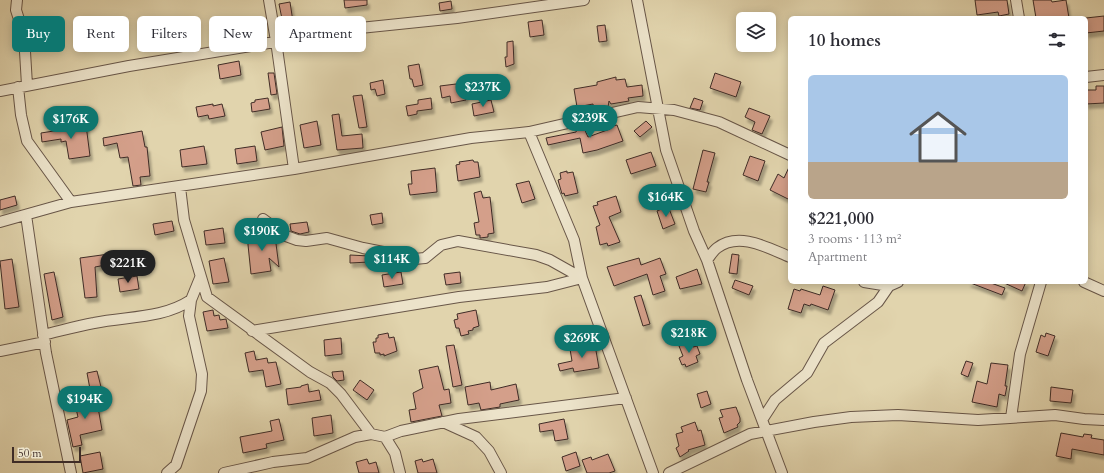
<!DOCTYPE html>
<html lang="en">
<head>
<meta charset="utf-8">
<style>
  body { margin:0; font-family:Cardo,serif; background:#f2f2f3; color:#2b2b33; height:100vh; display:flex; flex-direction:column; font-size:15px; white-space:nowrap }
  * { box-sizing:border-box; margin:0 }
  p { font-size:13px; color:#7c7c81 }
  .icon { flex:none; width:22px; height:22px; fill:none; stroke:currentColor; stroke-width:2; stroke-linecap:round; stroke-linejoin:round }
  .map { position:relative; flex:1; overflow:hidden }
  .details { position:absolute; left:788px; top:16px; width:300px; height:268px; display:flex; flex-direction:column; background:#fff; border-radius:6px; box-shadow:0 2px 10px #0003 }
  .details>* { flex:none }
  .guide { position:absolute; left:12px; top:16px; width:380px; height:36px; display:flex; gap:8px }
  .fabs { position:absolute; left:736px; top:12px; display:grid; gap:8px }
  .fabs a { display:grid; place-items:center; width:40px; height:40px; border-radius:6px; background:#fff; box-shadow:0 2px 10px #0003; font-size:20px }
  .scale { position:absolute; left:12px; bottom:10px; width:69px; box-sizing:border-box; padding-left:4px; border:2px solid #3f2c26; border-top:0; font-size:11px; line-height:14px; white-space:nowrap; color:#3f2c26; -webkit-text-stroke:3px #ece3ca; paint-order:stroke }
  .price { position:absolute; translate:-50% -34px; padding:0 9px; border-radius:14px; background:#0f766e; color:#fff; font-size:13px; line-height:26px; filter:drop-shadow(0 1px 2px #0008) }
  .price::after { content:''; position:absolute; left:50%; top:24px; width:12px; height:9px; margin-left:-6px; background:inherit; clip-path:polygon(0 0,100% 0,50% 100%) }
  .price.selected { background:#222; color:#fff }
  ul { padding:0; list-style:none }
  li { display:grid; align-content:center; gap:8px; height:212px; padding:0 20px }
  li+li { border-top:1px solid #e1e1e2 }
  li span { display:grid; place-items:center; height:124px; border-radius:6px; color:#555 }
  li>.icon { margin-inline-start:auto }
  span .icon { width:72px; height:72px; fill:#fffc; stroke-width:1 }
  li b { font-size:17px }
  h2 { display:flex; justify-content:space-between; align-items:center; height:48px; padding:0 20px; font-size:17px }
  .pill { padding:0 14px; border-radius:6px; background:#fff; box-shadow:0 2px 10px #0003; font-size:14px; line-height:36px }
  .pill.selected { background:#0f766e; color:#fff }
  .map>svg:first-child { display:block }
  .building { fill:#d49f8a; stroke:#3f2c26; filter:url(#shadow) }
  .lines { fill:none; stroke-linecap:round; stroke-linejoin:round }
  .street-casing { stroke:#685648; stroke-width:12 }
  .street { stroke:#ece3ca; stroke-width:10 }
</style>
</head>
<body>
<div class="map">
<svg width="1104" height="473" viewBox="0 0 1104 473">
  <defs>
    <filter id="shadow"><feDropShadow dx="2.5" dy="4.5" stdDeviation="1" flood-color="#0004"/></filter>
  </defs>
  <rect width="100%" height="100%" fill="#e1d4ad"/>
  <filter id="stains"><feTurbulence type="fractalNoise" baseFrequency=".005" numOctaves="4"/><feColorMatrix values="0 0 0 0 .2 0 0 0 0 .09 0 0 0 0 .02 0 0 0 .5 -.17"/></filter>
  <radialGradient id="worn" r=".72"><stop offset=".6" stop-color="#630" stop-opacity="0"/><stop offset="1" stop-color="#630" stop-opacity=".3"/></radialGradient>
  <path class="building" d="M344,0H367V5L345,8Z
    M975,0H1007L1009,14L999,16L998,12L977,15Z
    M1033,0H1051L1052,2L1066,0L1069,18H1036Z
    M451,1L452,9L440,11L439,3Z
    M290,2L293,22L283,24L279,4Z
    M1104,16V31L1086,33V18Z
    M542,20L544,35L530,37L528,22Z
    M605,25L607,41L599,42L597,26Z
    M513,41L514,64L506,67L505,57H507V42Z
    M239,61L241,75L220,79L218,65Z
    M419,64L423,85L414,87L412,79H410L408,66Z
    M268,73H274L277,94L271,95Z
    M715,73L741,82L736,97L710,88Z
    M616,77V80L625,79L627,87L642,85L643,96L628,98L629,101L611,104L609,101L608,107L594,111L593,104L577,107L574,89L597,85V82Z
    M383,80L385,94L377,96L375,89L371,90L370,83Z
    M464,83L466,100L451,103L450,96L442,98L440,86Z
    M1096,86H1104V103L1086,104V90H1096Z
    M362,95L367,127L359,128L353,96Z
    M268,98L270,109L252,112L251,103L255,102V100Z
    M431,98L432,109L417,111V114L408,116L406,106L418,104V100Z
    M694,98L703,101L700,110L690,108Z
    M491,100L494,112L474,116L472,104Z
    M213,104V106L222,104L225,116L209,119L208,115L198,117L196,107Z
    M749,108L770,116L762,134L752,130L755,122L745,117Z
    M339,114L342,136L362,134L363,148L337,150L332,115Z
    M317,121L321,145L304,148L300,125Z
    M646,121L652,127L640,137L634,131Z
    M86,125L90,156L69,159L66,141L61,142V139L42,142L41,133L60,130L59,127Z
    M617,125L623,141L597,150L583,153L580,138L548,145L546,138L576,132L578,127L583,126L588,137L610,129L609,127Z
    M282,127L284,146L265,150L261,132Z
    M142,131L145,147H147L150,176L140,177L141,185L133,186L128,157L120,158L117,143L104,146L103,138Z
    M204,146L207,164L182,167L180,150Z
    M255,146L257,161L237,164L235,149Z
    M703,150L715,153L707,182H709L706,192L693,189Z
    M651,152L656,166L631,174L626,160Z
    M750,156L765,161L758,181L743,175Z
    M473,160L474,162H478L480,177L458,181L456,165L460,164L459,162Z
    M790,165V200L770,190L778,174L784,178Z
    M435,168L437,192L410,195L408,184H412L411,171Z
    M567,171V173L573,172L578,193L565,196L564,193L562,194L558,180L561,179L560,173Z
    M529,181L535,199L522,203L516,184Z
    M481,191L483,198L490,197L494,233L488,234V237L480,238V235H476L474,223L479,222L474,193Z
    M15,196L17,205L0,210V200Z
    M616,196L621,212L609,217L620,242L608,246L607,243L600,245L596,227L600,225L593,206L598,205L597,202Z
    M668,206L675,224L663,229L657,211Z
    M382,213L383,223L372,225L370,215Z
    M172,221L174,231L155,235L153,224Z
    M307,222L309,232L300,234L291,231L290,224Z
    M223,228L225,243L206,245L204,231Z
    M269,232L275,236L279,267L269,258L271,271L251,274L247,235Z
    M109,254L111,264L95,267L97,297L85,298L80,258Z
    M732,254L739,255L737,274L729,273Z
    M350,255L369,256V262L350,263Z
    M224,258L229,282L213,284L209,261Z
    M639,258L641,265L660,258L666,274L660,276L665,291L653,295L647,274L614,286L607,267Z
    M12,259L19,307L5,309L0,261Z
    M697,269L702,284L680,289L676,277Z
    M54,272L63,317L52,320L44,274Z
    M401,272L403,284L384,287L382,275Z
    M460,272L461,283L446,285L444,274Z
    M137,276L139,289L120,292L118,279Z
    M735,280L753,286L749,295L732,288Z
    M968,282H988L1005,288L1002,295Z
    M1002,282H1026L1022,291Z
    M823,286L835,290L828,310L811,304L810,306L804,304L801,313L788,309L794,289L800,291L801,289L820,295Z
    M641,295L650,324L643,326L634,297Z
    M213,310L214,316L219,315L220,320L226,319L228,328L207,331L203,312Z
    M476,310L479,326L473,328V330L468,331L469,334L461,336L459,328H456L454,320L458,319L457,314Z
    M388,333L389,338L394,337L397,351L384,356V354L380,355V353H375L373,342H376V338H378V335Z
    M1046,333L1055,336L1048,356L1036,352L1041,335L1045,337Z
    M341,338L342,354L325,356L324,340Z
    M587,342L588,346L595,345L599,368L574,372L573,368L560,371L558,364L572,361L570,349L575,348L574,345Z
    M691,342L693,347L697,346L700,354L696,356L698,362L686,367L685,364L682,365L679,358L683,356L679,346Z
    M454,345L462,385L453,387L446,346Z
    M254,351L256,360L267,358L268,363L276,362L281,384L266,387L263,370L249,372L245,353Z
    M966,361L973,363L968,377L961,374Z
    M991,363L1008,365L1005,386H1007L1005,396L999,394L997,407L972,402L977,381L987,384Z
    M438,366L444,390L449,389L451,403L439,405L442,416L411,422L409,410L416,409L413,393L423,388L419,370Z
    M97,371L101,387L90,389L87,373Z
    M343,371L344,380L337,381L333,377L332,372Z
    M360,380L374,390L367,400L353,390Z
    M490,382L491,390L516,384L519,400L500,404V407L481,410L479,403L468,405L465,387Z
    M308,384L309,392L319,390L321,400L288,405L286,389L301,387V386Z
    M1051,387L1073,390L1071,403L1050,401Z
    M707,391L711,404L701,408L697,394Z
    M96,396L102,430L80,435L82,445L73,447L67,420L78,417L74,400Z
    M736,407L740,418V422L737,425L738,427L724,433L719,418L723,417L720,410Z
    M331,415L333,433L314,436L312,418Z
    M279,419L284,440L266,444L267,448L243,453L240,437L272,431L270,421Z
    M564,419L568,439L555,441L553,430L540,432L539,424Z
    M695,422L698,431L701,430L705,445L688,450L689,451L680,457L676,448L679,446L676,434L683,432L681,427Z
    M1061,433L1083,437L1084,434L1092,435L1091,438L1104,440V455L1072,449L1071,459L1056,456Z
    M100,452L103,469L83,473L80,456Z
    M576,452L580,466L566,471L562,457Z
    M608,454L615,471L609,473H587L582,460L591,457L592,460Z
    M367,459L369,464L376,462L379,473H359L356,462Z
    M422,459L423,462L433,459L437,473H418L415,461Z"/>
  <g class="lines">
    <g class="street-casing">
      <path id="street" d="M17,0L16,10L24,35L27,85
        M269,0L276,41L294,169
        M637,0L666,150L694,231L707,260L747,380L782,473
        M1016,0L1019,18
        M1086,77L1104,75
        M18,87L21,115L27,141L71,202
        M0,91L129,66L360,28L457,18L584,0
        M180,187L184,220L207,297L310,372L330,383L341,394L371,434
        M26,215L46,353L71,473
        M263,219L286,236L297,240L306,241L327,238L363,248L393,254L404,260L425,258L441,245L458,241L536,255L550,260L582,278L653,473
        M0,222L71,202L294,169L471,138L529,132L638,107L674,110L719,122L790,155
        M707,260C710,256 713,251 717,248C739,231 768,248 790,257
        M864,282L889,286
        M1084,282L1104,291
        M252,331L459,297L547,287L582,278L574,240L529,132
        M43,335C60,331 77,326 94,323C128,316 162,319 191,300
        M0,351L45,342
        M1011,418L1020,354L1041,282
        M762,420L775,400L807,373L824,343L878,302L889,286L898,282
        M443,422L476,437L489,451L501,473
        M385,437L401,431L459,419L626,398
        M167,473L176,465L201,391L202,374L189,316L191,300L200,278
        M224,473L273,462L307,458L355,437L371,434L385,437L395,453L400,473
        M669,473L750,434L814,422L851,417L898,415L978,420L1055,415L1084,419L1104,420"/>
    </g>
    <use href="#street" class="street"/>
  </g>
  <rect width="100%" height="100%" filter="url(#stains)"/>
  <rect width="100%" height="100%" fill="url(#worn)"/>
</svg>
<div class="fabs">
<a><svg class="icon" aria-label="layers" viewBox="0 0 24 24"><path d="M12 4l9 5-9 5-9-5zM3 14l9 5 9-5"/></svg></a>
</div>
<div class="scale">50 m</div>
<b class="price" style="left:483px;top:108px">$237K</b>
<b class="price" style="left:590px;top:139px">$239K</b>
<b class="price" style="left:71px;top:140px">$176K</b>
<b class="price" style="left:666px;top:218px">$164K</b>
<b class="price" style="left:262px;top:252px">$190K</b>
<b class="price" style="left:392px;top:280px">$114K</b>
<b class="price selected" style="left:128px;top:284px">$221K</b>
<b class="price" style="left:689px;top:354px">$218K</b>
<b class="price" style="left:582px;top:359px">$269K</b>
<b class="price" style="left:85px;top:420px">$194K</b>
<div class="guide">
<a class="pill selected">Buy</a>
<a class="pill">Rent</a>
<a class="pill">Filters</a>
<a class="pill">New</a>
<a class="pill">Apartment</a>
</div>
<section class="details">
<h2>10 homes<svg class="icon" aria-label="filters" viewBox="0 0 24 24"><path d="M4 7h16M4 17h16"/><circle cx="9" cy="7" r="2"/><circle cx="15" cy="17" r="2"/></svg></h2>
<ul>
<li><span style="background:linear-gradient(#a9c7e8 70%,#b9a48a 0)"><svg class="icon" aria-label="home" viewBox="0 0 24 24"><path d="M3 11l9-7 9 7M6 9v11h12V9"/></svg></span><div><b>$221,000</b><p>3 rooms · 113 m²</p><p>Apartment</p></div></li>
</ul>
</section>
</div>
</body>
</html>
